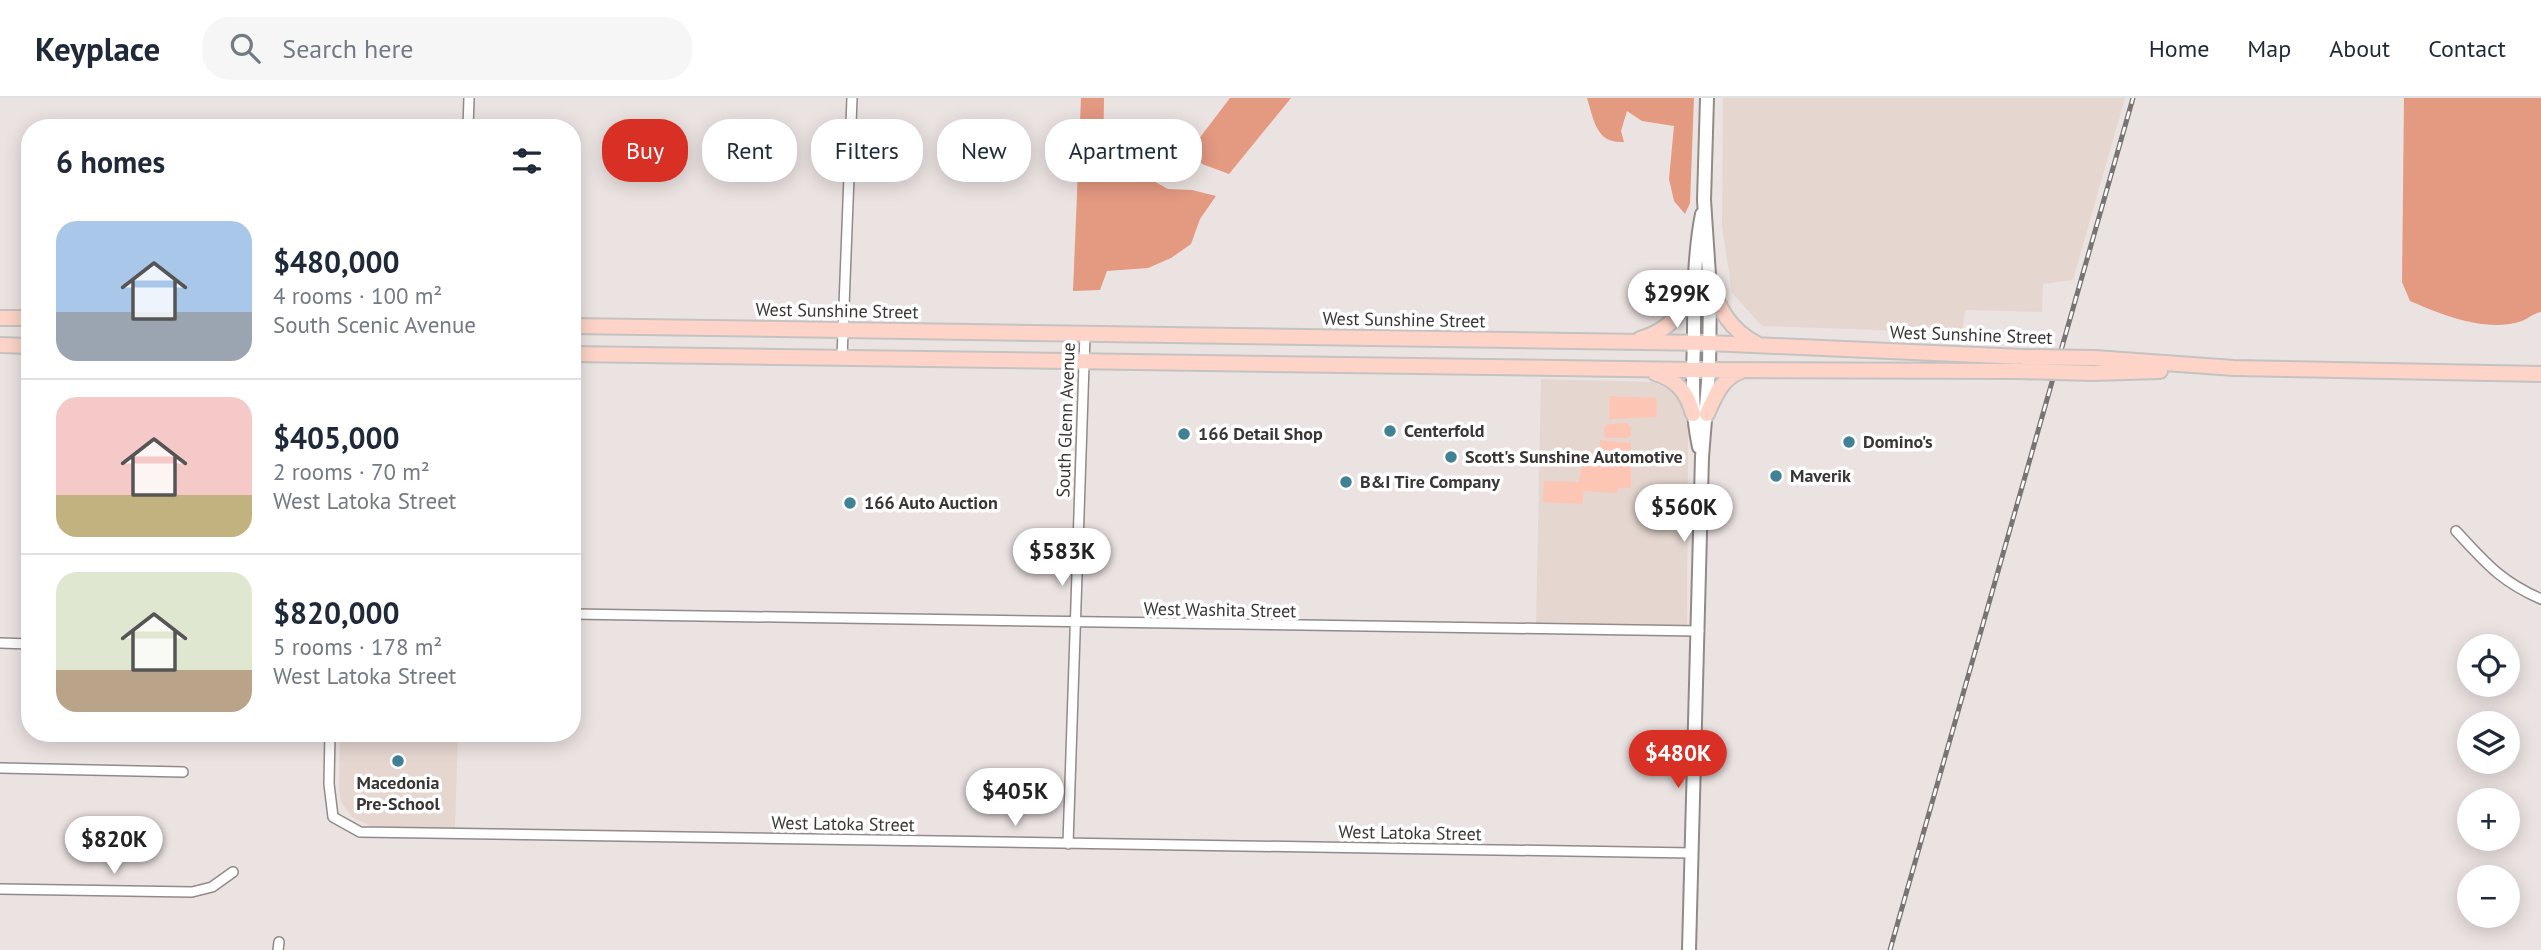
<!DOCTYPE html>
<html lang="en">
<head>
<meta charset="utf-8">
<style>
  body { margin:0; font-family:"PT Sans",sans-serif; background:#f6f6f7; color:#1f2937; height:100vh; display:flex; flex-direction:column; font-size:26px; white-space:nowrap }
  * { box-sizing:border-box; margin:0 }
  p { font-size:23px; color:#747a83 }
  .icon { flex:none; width:38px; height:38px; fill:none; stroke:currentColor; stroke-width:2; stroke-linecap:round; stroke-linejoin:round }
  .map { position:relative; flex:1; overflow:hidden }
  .drawer { position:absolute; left:21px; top:21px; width:560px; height:623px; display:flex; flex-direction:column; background:#fff; border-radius:28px; box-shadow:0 4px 18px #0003 }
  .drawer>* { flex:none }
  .banner { position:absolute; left:602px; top:21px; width:665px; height:63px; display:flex; gap:14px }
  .buttons { position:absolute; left:2457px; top:536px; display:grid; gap:14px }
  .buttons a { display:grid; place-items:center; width:63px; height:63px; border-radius:50%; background:#fff; box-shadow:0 4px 18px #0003; font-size:35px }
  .price { position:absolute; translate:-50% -60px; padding:0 16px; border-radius:24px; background:#fff; color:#222; font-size:23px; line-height:46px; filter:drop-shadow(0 2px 4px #0008) }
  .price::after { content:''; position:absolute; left:50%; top:42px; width:21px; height:16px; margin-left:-10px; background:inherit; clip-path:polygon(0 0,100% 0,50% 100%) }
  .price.current { background:#d93025; color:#fff }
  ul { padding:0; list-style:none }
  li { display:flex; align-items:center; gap:21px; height:175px; padding:0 35px }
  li+li { border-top:2px solid #e0e1e3 }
  li span { display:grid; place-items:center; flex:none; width:196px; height:140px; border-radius:21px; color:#555 }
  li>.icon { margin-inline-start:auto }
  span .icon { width:84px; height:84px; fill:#fffc; stroke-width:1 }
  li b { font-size:30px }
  h2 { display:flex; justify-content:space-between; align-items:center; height:84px; padding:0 35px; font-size:30px }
  .pill { padding:0 24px; border-radius:28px; background:#fff; box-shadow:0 4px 18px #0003; font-size:24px; line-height:63px }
  .pill.current { background:#d93025; color:#fff }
  header { display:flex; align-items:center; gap:42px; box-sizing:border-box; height:98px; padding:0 35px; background:#fff; border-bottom:2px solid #e0e1e3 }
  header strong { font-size:33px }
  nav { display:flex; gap:38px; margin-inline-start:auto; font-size:24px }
  .search { width:490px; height:63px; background:#f6f6f7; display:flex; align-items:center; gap:18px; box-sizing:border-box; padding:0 24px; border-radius:28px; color:#747a83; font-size:26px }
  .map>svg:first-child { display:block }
  .built { fill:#e5d6d0 }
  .green { fill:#fdc5b3 }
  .forest { fill:#e49981 }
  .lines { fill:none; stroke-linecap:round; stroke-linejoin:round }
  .street-casing { stroke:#928a88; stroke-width:12 }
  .secondary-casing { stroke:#928a88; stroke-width:16 }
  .primary-casing { stroke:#c4c3c2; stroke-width:18 }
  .street { stroke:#fff; stroke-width:9 }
  .secondary { stroke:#fff; stroke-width:12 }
  .primary { stroke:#fdd4c7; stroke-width:14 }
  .rail-casing { stroke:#797473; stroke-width:5 }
  .rail { stroke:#fff; stroke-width:2.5; stroke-dasharray:8; stroke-linecap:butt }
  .primary-bridge-casing { stroke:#c4c3c2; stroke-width:18; stroke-linecap:butt }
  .primary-bridge { stroke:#fdd4c7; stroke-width:14 }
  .poi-dot { fill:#408193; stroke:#fff; stroke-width:2.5 }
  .labels { text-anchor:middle; stroke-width:7; stroke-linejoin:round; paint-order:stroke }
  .street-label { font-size:18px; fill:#393635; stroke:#fff }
  .poi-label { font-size:18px; font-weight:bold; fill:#393635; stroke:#fff; text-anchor:start }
</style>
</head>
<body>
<header>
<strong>Keyplace</strong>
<div class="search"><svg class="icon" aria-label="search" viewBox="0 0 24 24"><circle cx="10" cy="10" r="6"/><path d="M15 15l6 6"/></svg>Search here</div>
<nav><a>Home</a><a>Map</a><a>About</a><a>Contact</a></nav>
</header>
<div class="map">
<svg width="2541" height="852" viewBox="0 0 2541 852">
  <rect width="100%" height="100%" fill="#ebe3e1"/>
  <path class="built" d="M1723,0H2125L2073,182L2043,186L2042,214L1965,212L1962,235L1762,228L1732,195L1722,128Z
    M1541,281L1653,284L1670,292L1683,303L1688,327L1687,528L1536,527Z
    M340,635H458L455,730L371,728L352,719L341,704L339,691Z"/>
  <path class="green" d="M1609,298L1656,300L1657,319L1609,321Z
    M1627,325L1631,330V337L1627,340H1607L1604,338V330L1607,326Z
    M1600,342L1631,345V390H1618L1617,395L1584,393L1582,406L1543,404L1544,383L1579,384L1582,368H1596L1597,364H1600Z"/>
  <path class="forest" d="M1081,0H1104L1103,67L1150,81L1168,91L1192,92L1216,98L1200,121L1191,146L1171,160L1148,170L1107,173L1100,192L1073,193Z
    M1230,0H1291L1229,76L1202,66L1192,50Z
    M1587,0H1694L1690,105L1685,116L1674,103L1669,81L1674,28L1642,23L1627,13L1621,33L1624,44C1596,46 1594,22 1587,0Z
    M2404,0H2541V214C2534,215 2529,220 2522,223C2487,235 2442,217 2410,203L2402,184Z"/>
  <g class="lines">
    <g class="street-casing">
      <path id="street" d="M468,30L469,0
        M842,260L852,0
        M2456,433C2486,465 2500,483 2541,501
        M572,516L1699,533
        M0,545L30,546
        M330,635L329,686L333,719L360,734L1692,755
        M0,670L183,674
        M1068,746L1085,236
        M0,791L192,794L212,789L233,774
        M278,852L279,844"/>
    </g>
    <g class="secondary-casing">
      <path id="secondary" d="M1699,349C1691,313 1693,277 1694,241C1694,199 1694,157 1702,116
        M1689,852L1702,359L1709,272L1710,192L1704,102L1707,0"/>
    </g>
    <g class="primary-casing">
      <path id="primary" d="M1710,183C1718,210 1730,232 1757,246
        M0,220H30
        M572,228L1709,245L2023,259
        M1640,241C1670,233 1687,210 1695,181
        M0,247L30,248
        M572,256L1693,272L2019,273
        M2095,260L2234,270L2541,276
        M1655,275C1677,282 1687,294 1693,316
        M2092,275L2160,273
        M1707,316C1715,298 1722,279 1742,273"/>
    </g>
    <use href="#street" class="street"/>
    <use href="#secondary" class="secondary"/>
    <use href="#primary" class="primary"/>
    <g class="rail-casing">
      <path id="rail" d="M1890,852L2133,0"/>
    </g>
    <use href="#rail" class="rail"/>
    <g class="primary-bridge-casing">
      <path id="primary-bridge" d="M2023,259L2095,260
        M2019,273L2092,275"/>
    </g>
    <use href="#primary-bridge" class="primary-bridge"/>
  </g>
  <g class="poi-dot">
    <circle cx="1390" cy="333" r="7"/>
    <circle cx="1184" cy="336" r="7"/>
    <circle cx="1849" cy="344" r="7"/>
    <circle cx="1451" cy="359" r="7"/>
    <circle cx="1776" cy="378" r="7"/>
    <circle cx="1346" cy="384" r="7"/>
    <circle cx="850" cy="405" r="7"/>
    <circle cx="398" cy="663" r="7"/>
  </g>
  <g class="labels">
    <g class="street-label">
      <text transform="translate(837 213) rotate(1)" y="6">West Sunshine Street</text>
      <text transform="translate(1404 222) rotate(1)" y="6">West Sunshine Street</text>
      <text transform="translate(1971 237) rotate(2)" y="6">West Sunshine Street</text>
      <text transform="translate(1066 322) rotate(-88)" y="6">South Glenn Avenue</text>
      <text transform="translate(1220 512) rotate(1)" y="6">West Washita Street</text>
      <text transform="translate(843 726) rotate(1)" y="6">West Latoka Street</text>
      <text transform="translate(1410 735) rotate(1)" y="6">West Latoka Street</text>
    </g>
    <g class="poi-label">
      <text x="1404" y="339">Centerfold</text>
      <text x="1198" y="342">166 Detail Shop</text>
      <text x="1863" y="350">Domino's</text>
      <text x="1465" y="365">Scott's Sunshine Automotive</text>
      <text x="1790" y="384">Maverik</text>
      <text x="1360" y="390">B&amp;I Tire Company</text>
      <text x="864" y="411">166 Auto Auction</text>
      <text x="398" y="691" text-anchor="middle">Macedonia<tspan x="398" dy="21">Pre-School</tspan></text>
    </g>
  </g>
</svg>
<div class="buttons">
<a><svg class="icon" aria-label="locate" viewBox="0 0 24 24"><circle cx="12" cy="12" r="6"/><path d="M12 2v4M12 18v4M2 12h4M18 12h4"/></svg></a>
<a><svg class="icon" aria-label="layers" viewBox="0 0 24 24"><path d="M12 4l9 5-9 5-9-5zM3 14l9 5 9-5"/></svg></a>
<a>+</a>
<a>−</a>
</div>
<b class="price" style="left:1677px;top:232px">$299K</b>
<b class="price" style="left:1684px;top:446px">$560K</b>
<b class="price" style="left:1062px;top:490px">$583K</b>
<b class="price current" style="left:1678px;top:692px">$480K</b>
<b class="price" style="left:1015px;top:730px">$405K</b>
<b class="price" style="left:114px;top:778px">$820K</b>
<div class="banner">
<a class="pill current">Buy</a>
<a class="pill">Rent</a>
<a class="pill">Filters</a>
<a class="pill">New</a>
<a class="pill">Apartment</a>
</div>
<section class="drawer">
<h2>6 homes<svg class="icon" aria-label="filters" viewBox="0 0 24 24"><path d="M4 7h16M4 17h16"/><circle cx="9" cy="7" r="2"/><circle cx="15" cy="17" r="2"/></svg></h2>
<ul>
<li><span style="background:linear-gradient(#a9c7e8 65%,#9aa5b1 0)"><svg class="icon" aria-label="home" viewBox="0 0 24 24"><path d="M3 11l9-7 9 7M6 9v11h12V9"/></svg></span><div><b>$480,000</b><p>4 rooms · 100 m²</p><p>South Scenic Avenue</p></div></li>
<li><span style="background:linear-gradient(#f6c9c9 70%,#c2b280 0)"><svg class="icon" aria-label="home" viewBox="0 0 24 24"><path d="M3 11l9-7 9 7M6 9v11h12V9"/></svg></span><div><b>$405,000</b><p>2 rooms · 70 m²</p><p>West Latoka Street</p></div></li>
<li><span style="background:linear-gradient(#dfe7d0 70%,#b9a48a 0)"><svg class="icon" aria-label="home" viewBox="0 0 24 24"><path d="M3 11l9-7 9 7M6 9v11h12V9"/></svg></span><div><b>$820,000</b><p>5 rooms · 178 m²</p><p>West Latoka Street</p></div></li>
</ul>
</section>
</div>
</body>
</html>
